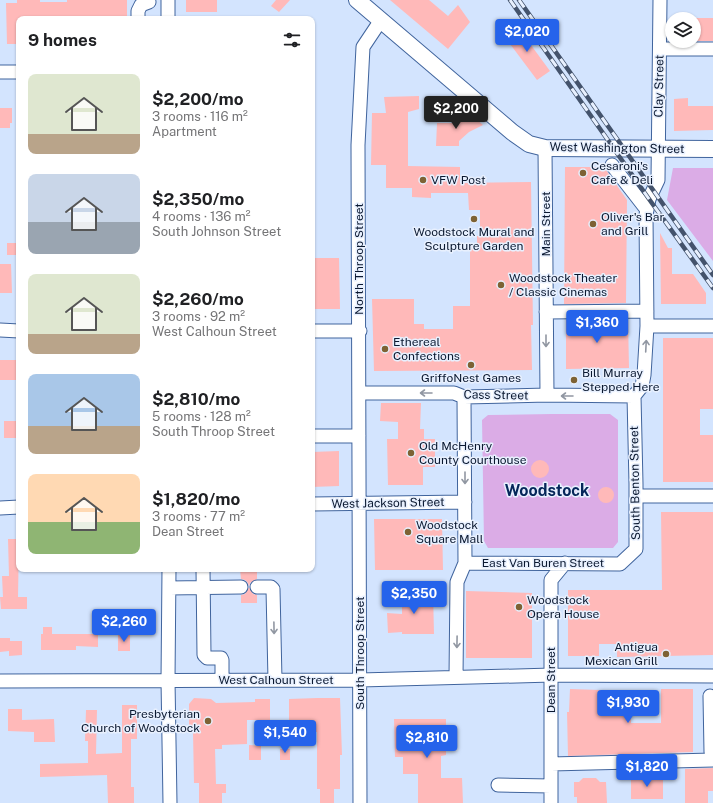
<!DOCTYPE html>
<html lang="en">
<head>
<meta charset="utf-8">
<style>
  body { margin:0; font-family:"Public Sans",sans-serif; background:#f6f6f6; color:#202124; height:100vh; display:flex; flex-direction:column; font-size:15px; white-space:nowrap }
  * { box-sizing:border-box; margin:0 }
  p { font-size:13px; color:#757577 }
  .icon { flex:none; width:22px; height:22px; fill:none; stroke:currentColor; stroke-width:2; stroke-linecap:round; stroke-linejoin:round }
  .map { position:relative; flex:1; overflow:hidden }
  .panel { position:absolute; left:16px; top:16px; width:299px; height:556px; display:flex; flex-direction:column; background:#fff; border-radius:8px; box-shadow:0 1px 3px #0004 }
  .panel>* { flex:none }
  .tools { position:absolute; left:665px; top:12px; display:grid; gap:8px }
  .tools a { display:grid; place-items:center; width:36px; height:36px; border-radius:50%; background:#fff; box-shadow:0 1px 3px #0004; font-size:20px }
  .price { position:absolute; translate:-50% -34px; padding:0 9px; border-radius:4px; background:#2563eb; color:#fff; font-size:13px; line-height:26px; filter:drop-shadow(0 1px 2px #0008) }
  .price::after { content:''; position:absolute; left:50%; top:24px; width:12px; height:9px; margin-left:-6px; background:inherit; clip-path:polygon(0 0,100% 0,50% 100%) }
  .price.active { background:#222; color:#fff }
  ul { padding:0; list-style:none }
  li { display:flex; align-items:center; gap:12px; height:100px; padding:0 12px }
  li span { display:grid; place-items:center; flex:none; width:112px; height:80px; border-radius:8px; color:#555 }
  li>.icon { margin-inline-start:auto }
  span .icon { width:48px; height:48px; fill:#fffc; stroke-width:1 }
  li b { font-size:17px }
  h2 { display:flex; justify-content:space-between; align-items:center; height:48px; padding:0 12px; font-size:17px }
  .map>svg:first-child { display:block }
  .green { fill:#dbace6 }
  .building { fill:#ffb9b9 }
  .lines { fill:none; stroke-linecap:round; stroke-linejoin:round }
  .minor-casing { stroke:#40649d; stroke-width:15 }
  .major-casing { stroke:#40649d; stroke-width:18 }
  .minor { stroke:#fff; stroke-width:13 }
  .major { stroke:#fff; stroke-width:16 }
  .rail-casing { stroke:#44536c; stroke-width:4.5 }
  .rail { stroke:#e8f0fe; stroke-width:3; stroke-dasharray:9; stroke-linecap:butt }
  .oneway { stroke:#9197a2 }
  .poi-dot { fill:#7d6234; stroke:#e8f0fe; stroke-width:1.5 }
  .labels { text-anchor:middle; stroke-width:3; stroke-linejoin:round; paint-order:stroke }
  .street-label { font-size:12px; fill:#0a1830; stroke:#e8f0fe }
  .poi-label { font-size:12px; fill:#0a1830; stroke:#e8f0fe; text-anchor:start }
  .district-label { font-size:16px; font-weight:bold; fill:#05265a; stroke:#e8f0fe }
</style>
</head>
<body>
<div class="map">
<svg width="713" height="803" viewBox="0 0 713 803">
  <rect width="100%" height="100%" fill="#d3e4fe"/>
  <path class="green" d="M673,168H713V261L667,200Z
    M552,414H610L618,420V542L613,548H488L484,541L482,420L488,415Z"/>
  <path class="building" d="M17,0H40V2H67V0H127V19H19V44H7L6,3H17Z
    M186,0H217V12H186Z
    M276,0H290L279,12L271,6Z
    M390,0H429L448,16L458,5L470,22L448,49Z
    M694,18H713V41H694Z
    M517,26L550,71L537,80L504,36Z
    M419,96V109L408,112V166L460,167V183L531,182L533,325H531L532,370L374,371L372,299H414V324H424V329H453V306H470V246L477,245V236H480V210H469L468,193H431V198L412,197V188H386V165H371L372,113H386L384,97Z
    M688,98V106H713V130L674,131V99Z
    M0,108H12V123H10V128H0Z
    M464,109L483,125L469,132L459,141V146H436L437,123H457Z
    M565,167H604L627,200L626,303L564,304Z
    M660,233L668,248H672V274H693L706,293V304H661Z
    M7,243H19V255H7Z
    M312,258H339L340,309H312Z
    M0,264H11L12,293H0Z
    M628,319L629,368L566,369V320Z
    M663,338H713V409H700V435H713V482H663Z
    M0,360H17V380H0Z
    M381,403H421L420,429H424V439H435V467H423V485H388L387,439H398V422L380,421Z
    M4,421H17V438H4Z
    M339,451V486L312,487V452Z
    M531 469a9 9 0 1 1 18 0a9 9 0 1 1-18 0Z
    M598 495a8 8 0 1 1 16 0a8 8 0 1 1-16 0Z
    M661,512H713V655L617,657V644H599V656H568V590H662Z
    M374,519H442L443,570H375Z
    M8,539H19L18,597H27V609H1L0,597H3L2,576H9Z
    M240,569H257V579L250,583L249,587L253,594L257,595V603H241V595L245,594L249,587L248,583L245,580L241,579Z
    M466,591L532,593V658H466Z
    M402,592H433L434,634H402V632L388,633L387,613L402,614Z
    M43,627H52V634H98V647L76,646V650H41V634H43Z
    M118,635H130V651H118Z
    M0,638H10V641H22V655L9,656V651L0,652Z
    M570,689L630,691L631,723H661V689H693V752L568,756L567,712H569Z
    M194,698L211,699L216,703L255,702V699H270V720H247V744L222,745V749H215L216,784H226V793H222V803H199V783H194L193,732L189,727V704Z
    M317,698H340L342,755H340V789H334V803H320V789H317V732H298V727H289V699Z
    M122,705H137V739H131V787H134V803H108L107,775L40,777V764L88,763V741H85L86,710H97L96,754L122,753Z
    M8,709H22V720L54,719L55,742H34V732L8,731Z
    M394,719H446V755L441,756V778H462L463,803H418V774H403V757H395Z
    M249,745L261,746V760H249Z
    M280,749H290V760H280Z
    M713,768V791H708V803H685V769Z
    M583,778H596L600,782H606L607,803H577V797H574V782H579Z
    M631,778H663V799H631Z"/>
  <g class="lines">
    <g class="minor-casing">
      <path id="minor" d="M168,0V19
        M138,19V11L141,5L149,2
        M660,49H713
        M0,72H19
        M545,148L547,395
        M612,165L647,210
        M546,312L647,311
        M647,326H713
        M0,330L19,331
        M312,331H360
        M359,393H454L464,397L547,395L634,396
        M634,396L642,386L644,375L647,326L646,215L649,199L658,180L660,0
        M312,436H359
        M636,496H713
        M312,504L465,502
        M0,508L19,507
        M465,563L620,564L636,549V484L634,396
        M169,569L168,680L170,803
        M203,569L204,655L207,658H221L222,660V680
        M257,587H271L273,589L275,680
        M169,588L241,587
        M456,677L457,582L465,563L464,397
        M0,681L360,680L552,675L713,676
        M710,696L711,752
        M551,764L713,760
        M498,785L551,786
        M360,803L358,145L363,47L381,20
        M551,803V580L565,563"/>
    </g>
    <g class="major-casing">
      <path id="major" d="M357,0L512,132L529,144L545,148L713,149"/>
    </g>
    <use href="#minor" class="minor"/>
    <use href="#major" class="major"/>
    <g class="rail-casing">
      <path id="rail" d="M510,0L649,199L713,288
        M519,0L713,275"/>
    </g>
    <use href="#rail" class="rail"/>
  </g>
  <defs><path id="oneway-shaft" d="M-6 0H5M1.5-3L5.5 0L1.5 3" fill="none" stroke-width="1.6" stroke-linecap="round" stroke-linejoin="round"/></defs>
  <g class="oneway">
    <use href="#oneway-shaft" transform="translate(546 341) rotate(90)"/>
    <use href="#oneway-shaft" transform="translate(646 346) rotate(-87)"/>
    <use href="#oneway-shaft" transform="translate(426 393) rotate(180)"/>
    <use href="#oneway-shaft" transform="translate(567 396) rotate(-180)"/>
    <use href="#oneway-shaft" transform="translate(465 478) rotate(90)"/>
    <use href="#oneway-shaft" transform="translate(274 628) rotate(89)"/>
    <use href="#oneway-shaft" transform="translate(457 642) rotate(91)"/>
  </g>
  <g class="poi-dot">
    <circle cx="583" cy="173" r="4"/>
    <circle cx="423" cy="180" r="4"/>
    <circle cx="474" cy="219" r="4"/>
    <circle cx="593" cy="224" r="4"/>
    <circle cx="501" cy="285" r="4"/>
    <circle cx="385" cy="349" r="4"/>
    <circle cx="471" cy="365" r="4"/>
    <circle cx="574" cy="380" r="4"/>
    <circle cx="411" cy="453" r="4"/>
    <circle cx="408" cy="532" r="4"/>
    <circle cx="519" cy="607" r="4"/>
    <circle cx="666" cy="654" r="4"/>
    <circle cx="208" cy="721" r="4"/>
  </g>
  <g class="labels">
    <g class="street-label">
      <text transform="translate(659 86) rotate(-89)" y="4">Clay Street</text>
      <text transform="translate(617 148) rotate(1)" y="4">West Washington Street</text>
      <text transform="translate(546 224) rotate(-90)" y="4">Main Street</text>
      <text transform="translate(359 259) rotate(-90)" y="4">North Throop Street</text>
      <text transform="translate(496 395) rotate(1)" y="4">Cass Street</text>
      <text transform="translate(635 483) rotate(-91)" y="4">South Benton Street</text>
      <text transform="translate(388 503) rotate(-1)" y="4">West Jackson Street</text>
      <text x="543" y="567">East Van Buren Street</text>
      <text transform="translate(360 653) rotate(-90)" y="4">South Throop Street</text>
      <text x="276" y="684">West Calhoun Street</text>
      <text transform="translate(551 680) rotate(-90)" y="4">Dean Street</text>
    </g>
    <g class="poi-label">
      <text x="591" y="170">Cesaroni's<tspan x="591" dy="14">Cafe &amp; Deli</tspan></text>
      <text x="431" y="184">VFW Post</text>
      <text x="601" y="221">Oliver's Bar<tspan x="601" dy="14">and Grill</tspan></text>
      <text x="474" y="236" text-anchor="middle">Woodstock Mural and<tspan x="474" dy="14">Sculpture Garden</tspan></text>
      <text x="509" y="282">Woodstock Theater<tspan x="509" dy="14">/ Classic Cinemas</tspan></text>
      <text x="393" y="346">Ethereal<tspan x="393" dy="14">Confections</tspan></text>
      <text x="582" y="377">Bill Murray<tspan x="582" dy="14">Stepped Here</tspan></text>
      <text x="471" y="382" text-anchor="middle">GriffoNest Games</text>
      <text x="419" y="450">Old McHenry<tspan x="419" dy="14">County Courthouse</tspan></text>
      <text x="416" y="529">Woodstock<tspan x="416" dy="14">Square Mall</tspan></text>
      <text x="527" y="604">Woodstock<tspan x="527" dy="14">Opera House</tspan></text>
      <text x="658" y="651" text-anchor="end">Antigua<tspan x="658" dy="14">Mexican Grill</tspan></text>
      <text x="200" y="718" text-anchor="end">Presbyterian<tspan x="200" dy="14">Church of Woodstock</tspan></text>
    </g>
    <g class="district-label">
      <text x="547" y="496">Woodstock</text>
    </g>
  </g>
</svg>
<div class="tools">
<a><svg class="icon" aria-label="layers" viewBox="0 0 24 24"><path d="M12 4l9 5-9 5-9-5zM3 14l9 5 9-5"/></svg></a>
</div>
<b class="price" style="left:527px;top:53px">$2,020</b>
<b class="price active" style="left:456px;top:130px">$2,200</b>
<b class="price" style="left:597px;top:344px">$1,360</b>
<b class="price" style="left:414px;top:615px">$2,350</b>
<b class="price" style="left:124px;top:643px">$2,260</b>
<b class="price" style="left:628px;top:724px">$1,930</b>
<b class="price" style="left:285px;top:754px">$1,540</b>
<b class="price" style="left:427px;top:759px">$2,810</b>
<b class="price" style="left:647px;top:788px">$1,820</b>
<section class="panel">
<h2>9 homes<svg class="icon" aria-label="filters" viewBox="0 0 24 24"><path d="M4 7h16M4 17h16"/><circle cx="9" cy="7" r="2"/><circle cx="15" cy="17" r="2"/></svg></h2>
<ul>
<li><span style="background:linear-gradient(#dfe7d0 75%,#b9a48a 0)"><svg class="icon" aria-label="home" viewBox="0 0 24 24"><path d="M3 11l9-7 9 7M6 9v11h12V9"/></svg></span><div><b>$2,200/mo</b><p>3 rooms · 116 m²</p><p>Apartment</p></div></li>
<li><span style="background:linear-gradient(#c9d6e8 60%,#9aa5b1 0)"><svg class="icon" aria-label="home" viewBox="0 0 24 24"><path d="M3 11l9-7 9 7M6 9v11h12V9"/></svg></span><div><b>$2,350/mo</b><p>4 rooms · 136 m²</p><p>South Johnson Street</p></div></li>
<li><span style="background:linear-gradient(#dfe7d0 75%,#b9a48a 0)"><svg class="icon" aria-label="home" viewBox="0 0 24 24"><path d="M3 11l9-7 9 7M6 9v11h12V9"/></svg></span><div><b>$2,260/mo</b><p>3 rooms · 92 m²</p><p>West Calhoun Street</p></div></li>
<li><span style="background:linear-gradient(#a9c7e8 65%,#b9a48a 0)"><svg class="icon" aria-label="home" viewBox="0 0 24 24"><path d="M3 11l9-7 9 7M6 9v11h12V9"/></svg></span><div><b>$2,810/mo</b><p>5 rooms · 128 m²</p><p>South Throop Street</p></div></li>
<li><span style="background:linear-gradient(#ffd9b3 60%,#8fb573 0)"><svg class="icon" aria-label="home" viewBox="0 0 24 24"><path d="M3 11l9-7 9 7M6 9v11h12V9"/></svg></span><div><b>$1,820/mo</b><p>3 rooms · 77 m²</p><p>Dean Street</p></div></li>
</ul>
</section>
</div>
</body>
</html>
